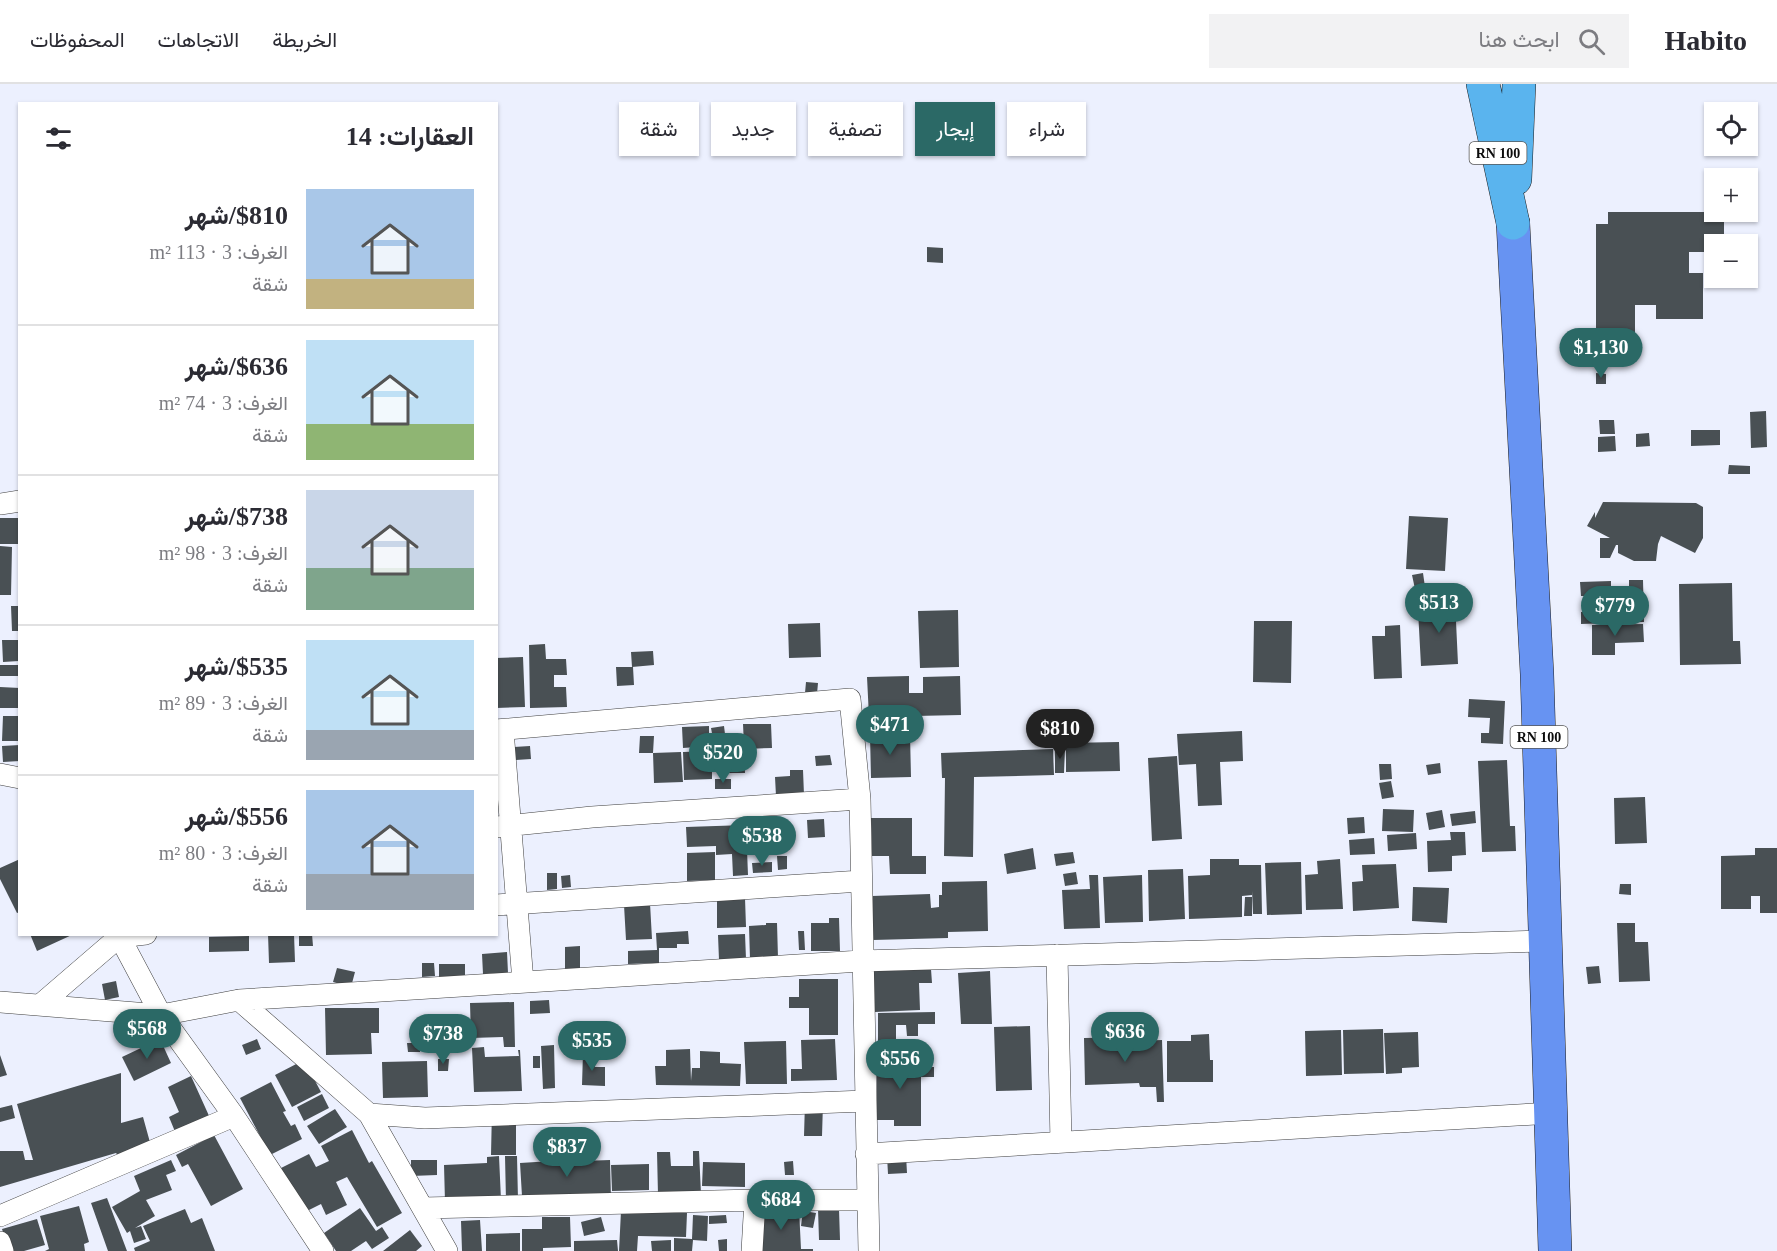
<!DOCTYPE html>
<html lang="ar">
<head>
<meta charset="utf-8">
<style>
  body { margin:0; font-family:"Times New Roman",Vazirmatn,serif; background:#f2f2f3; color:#2b2b33; direction:rtl; height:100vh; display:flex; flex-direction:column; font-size:22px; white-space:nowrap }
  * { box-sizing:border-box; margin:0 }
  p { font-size:20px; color:#7c7c81 }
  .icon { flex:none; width:33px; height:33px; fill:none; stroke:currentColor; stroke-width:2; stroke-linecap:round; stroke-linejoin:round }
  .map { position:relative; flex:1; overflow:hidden; direction:ltr }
  .details { position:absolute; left:18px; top:18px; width:480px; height:834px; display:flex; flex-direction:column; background:#fff; border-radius:0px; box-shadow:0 2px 4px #0004; direction:rtl }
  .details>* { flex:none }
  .guide { position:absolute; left:516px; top:18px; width:570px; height:54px; direction:rtl; display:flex; gap:12px }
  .controls { position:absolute; left:1704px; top:18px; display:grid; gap:12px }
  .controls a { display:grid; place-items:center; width:54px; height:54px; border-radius:0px; background:#fff; box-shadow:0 2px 4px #0004; font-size:30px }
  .price { position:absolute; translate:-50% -51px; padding:0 14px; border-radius:21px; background:#2b6966; color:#fff; font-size:20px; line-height:39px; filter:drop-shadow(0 2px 3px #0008) }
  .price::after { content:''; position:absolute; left:50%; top:36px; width:18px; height:14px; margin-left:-9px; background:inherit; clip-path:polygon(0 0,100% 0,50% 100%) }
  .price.selected { background:#222; color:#fff }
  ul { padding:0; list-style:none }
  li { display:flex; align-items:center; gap:18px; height:150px; padding:0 24px }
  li+li { border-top:2px solid #e1e1e2 }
  li span { display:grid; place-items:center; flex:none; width:168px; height:120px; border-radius:0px; color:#555 }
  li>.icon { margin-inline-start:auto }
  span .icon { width:72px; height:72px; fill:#fffc; stroke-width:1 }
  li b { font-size:26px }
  h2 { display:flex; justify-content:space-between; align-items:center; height:72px; padding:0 24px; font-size:26px }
  .tag { padding:0 21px; border-radius:0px; background:#fff; box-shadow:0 2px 4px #0004; font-size:21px; line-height:54px }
  .tag.selected { background:#2b6966; color:#fff }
  header { display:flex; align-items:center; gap:36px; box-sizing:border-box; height:84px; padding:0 30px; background:#fff; border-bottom:2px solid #e1e1e2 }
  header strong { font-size:28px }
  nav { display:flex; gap:33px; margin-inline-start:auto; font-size:21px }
  .search { width:420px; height:54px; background:#f2f2f3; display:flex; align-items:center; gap:15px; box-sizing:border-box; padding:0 21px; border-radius:0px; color:#7c7c81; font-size:22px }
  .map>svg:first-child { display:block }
  .building { fill:#495054 }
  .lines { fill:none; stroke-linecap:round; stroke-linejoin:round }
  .street-casing { stroke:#3f3f3f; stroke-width:22 }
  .primary-casing { stroke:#1d1d1d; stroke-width:34 }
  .highway-casing { stroke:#1d1d1d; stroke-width:34 }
  .street { stroke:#fff; stroke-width:21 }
  .primary { stroke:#6793f2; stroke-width:33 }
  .highway { stroke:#5ab4ee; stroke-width:33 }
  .labels { text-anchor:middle; stroke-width:6; stroke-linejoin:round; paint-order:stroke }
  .shield { fill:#fff; stroke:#555; stroke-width:1.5 }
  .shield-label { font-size:14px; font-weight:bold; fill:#0c0c0c }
</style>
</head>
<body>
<header>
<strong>Habito</strong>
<div class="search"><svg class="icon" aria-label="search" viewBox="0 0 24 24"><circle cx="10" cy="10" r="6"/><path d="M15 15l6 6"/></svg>ابحث هنا</div>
<nav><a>الخريطة</a><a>الاتجاهات</a><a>المحفوظات</a></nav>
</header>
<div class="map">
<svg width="1777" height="1167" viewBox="0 0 1777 1167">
  <rect width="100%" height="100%" fill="#ecf0fe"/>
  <path class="building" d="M1608,128H1724V160H1714V168H1689V189H1703V235H1656V221H1635V261H1596V140H1608Z
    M927,163L943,164V179L927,178Z
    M1596,289L1606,290V300H1596Z
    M1766,327L1767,363L1751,364L1750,328Z
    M1599,336H1614L1615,350H1600Z
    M1691,346H1720V361L1691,362Z
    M1649,349L1650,362L1636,363V350Z
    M1615,352L1616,367L1598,368V353Z
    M1729,381L1750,382V390H1728Z
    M1603,418L1696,419L1703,423V454L1695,469L1661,452L1658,460L1656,477H1634L1618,469V461H1616L1610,474H1600V454H1610L1587,442L1595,428V434Z
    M1409,432L1448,434L1445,487L1406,485Z
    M0,434H20V460H0Z
    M0,462L12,463L11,511H0Z
    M1423,489L1425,503L1415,505L1412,491Z
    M1629,496H1643L1644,538H1632V524L1608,525L1609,539L1581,540V528L1591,527L1590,512H1581L1580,498L1611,497V507L1629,506Z
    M1732,499L1733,557H1740L1741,580L1680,581L1679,500Z
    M1455,516L1458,580L1421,582L1418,526H1432V517Z
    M11,522H20V547H12Z
    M958,526L959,583L920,584L918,527Z
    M1254,537H1292L1291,599L1253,598Z
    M820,539L821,573L789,574L788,540Z
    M1643,540L1644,558L1615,559V571H1592V541Z
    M1400,541L1402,594L1374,595L1372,552H1385V542Z
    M2,556H20L19,577L3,578Z
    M545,560L546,575H566L567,591H554V603H566L567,623L530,624L529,561Z
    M653,567L654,581L632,583L631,568Z
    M523,573L525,623L496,624V574Z
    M0,581H20V592H0Z
    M616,583H633L634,601L617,602Z
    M909,592V609H923V593L960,592L961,631L869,633L867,593Z
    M806,598L818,599L817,610L805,609Z
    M0,603L20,604V624H0Z
    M1469,615L1505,617L1503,660L1481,659V649H1489L1490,634L1468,633Z
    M3,632H18V657H2Z
    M743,640H771L772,664L744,665L745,689H722V677H713L712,671V695L684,696L683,668L713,667L712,662H744Z
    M709,642V662L683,664L682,643Z
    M724,642L726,658L714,660L711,644Z
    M1242,647L1243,677L1220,678L1222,721L1198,722L1196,680L1179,681L1177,650Z
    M910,650L911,693L871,694L870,651Z
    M640,652H654L653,669H639Z
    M1119,658L1120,687L1066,688V659Z
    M20,661V677L3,678L2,662Z
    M530,662L531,675L516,676L514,663Z
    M1055,664H1065L1064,689H1055Z
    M1053,665L1054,691L974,693L973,773L944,772L945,694H942L941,669Z
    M681,668L683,698L654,699L653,669Z
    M830,671L832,681L816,682L815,672Z
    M1177,672L1182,755L1152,757L1148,674Z
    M1507,676L1510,742H1515L1516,767L1482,768L1478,677Z
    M1440,679L1441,689L1428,691L1426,681Z
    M1379,680H1391L1392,695L1380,696Z
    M790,686H803L804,711L776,712L775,693L790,692Z
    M715,695H731V705H715Z
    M1391,697L1394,713L1382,715L1379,699Z
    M1645,713L1647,759L1615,760L1614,714Z
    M1383,725L1414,726L1413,748L1382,747Z
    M1442,726L1445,743L1429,746L1426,729Z
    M1475,727L1476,739L1452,742L1450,730Z
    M1364,733L1365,749L1348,750L1347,734Z
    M871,734H912V772H926V790H890L889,772H872Z
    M824,735L825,753L808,754L807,736Z
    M746,741L748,791L733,792L732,770L716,771V762L687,763L686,743Z
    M1450,748H1465L1466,771L1452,772V787L1428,788L1427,757L1451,756Z
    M1416,749L1417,765L1388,767L1387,751Z
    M776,750H786V762H777Z
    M1374,754L1375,770L1350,771L1349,756Z
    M1033,764L1036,785L1007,790L1004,770Z
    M1755,764H1777V829H1760V812H1751V825H1721V772L1755,771Z
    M715,768V796L687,797V769Z
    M1073,768L1075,779L1056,782L1054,770Z
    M777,772H787V785L778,786Z
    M20,775V828L17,829L0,795V784Z
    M1210,775H1239V781H1261L1262,830H1253L1252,807V811L1242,812V833L1189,835L1188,792L1210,791Z
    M1340,775L1343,825L1306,826L1305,791L1318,790L1317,777Z
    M772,778V788L753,789L752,779Z
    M1301,778L1302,830L1267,831L1265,779Z
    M1396,780L1399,824L1353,827L1352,798L1363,797L1362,781Z
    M1183,785L1185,835L1149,837L1148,786Z
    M1076,788L1078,800L1065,802L1063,790Z
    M547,789H557V805L547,806Z
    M570,791L571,803L562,804L561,792Z
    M1089,791H1098L1100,844L1064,845L1062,806L1090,805Z
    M1142,791L1143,838L1105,839L1103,793Z
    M987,797L988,847L948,848V854L873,856L872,812L930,810L931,824L939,823V811H942V798Z
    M1620,800H1631V811L1619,810Z
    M1413,803L1449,804L1447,839L1412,837Z
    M1245,813H1252V832H1244Z
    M717,814H745L746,843L717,844Z
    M650,819L652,855L626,856L624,821Z
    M829,834H839L840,867H811V839H829Z
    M766,839H777L778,874L750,875L749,842L766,841Z
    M1617,839H1635V858H1648L1650,897L1619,898Z
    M688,847L689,860H677V864H659V879L628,880V867L657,866L656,849Z
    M798,847H804L805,866H799Z
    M30,850H74L37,867Z
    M268,850H294L295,878L269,879Z
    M299,850H312L313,862H299Z
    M745,850L746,875L719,876L718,851Z
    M249,852V867L209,868V853Z
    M580,862V885H565V863Z
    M507,868L508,889L483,890L482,870Z
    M422,879H434L435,892L422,893Z
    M439,880H465V894L439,893Z
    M1599,882L1601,899L1588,900L1586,883Z
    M337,884L355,888L351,903L333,898Z
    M931,885L932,899H919L920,926L875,928L873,887Z
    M990,887L992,940H961L958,889Z
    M799,895H838V951H809V924H789V913H799Z
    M116,897L119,913L105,916L102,900Z
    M549,916L550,929L530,930V917Z
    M514,918L515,963H504L503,953L471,954L470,919Z
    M325,924H379V949H371L372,970L326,971Z
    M935,928V940H918V952H907L906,941H896V964H878V929Z
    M1030,942L1032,1006L996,1007L994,943Z
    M1383,945L1384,989L1344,990L1343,946Z
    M1341,946L1342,991L1306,992L1305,947Z
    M1418,948L1419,983L1402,984V989L1386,990L1384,949Z
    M1209,950L1210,976H1213V998H1167V957H1191V951Z
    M1137,953V957L1162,956L1164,1018H1157L1156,1003H1140L1139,999L1085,1001L1084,954Z
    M160,955L171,979L134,997L122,973Z
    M257,955L261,965L246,971L242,961Z
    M835,955L837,996L791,997V985H802L801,956Z
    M786,957L787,1000H746L744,958Z
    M407,959H420V968H408Z
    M554,961L555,1004L543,1005L541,962Z
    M484,963L485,973L519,972L518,966H520L522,1007L474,1008L472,964Z
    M690,965L691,997L692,984H700V967L720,968V979L741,980L740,1002L656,1001L655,982H666V966Z
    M583,969L595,970V983H605V1002L582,1001Z
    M0,971L7,991L0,993Z
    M533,972H540V984H533Z
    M877,974H917V983H934V993H921V1042H894V1036H877Z
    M438,975H449L448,987H438Z
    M304,976L321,1008L292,1023L275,991Z
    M427,977L428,1013L383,1014L382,978Z
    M121,989V1039L143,1033L151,1062L122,1076L116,1069L0,1103V1067H23L25,1076H33L17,1020Z
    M191,992L210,1034L176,1050L169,1033L179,1028L168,1003Z
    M271,998L286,1027L283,1028L291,1042L295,1040L302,1055L270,1071L240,1014Z
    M322,1010L329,1024L304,1037L297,1023Z
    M805,1018L823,1019L822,1052H804Z
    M12,1021L15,1034L0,1038V1024Z
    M335,1025L347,1043L319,1060L307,1042Z
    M492,1025H516V1071H491Z
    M352,1046L369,1079L372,1077L402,1129L377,1143L347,1093L336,1098L347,1121L326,1131L321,1120L303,1129L281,1084L309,1070L316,1083L329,1077L321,1062Z
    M214,1051L243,1105L211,1122L188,1080L182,1083L176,1071Z
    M693,1067H699L701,1110L658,1111L657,1068H670L671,1082H693Z
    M582,1070V1077L610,1076L611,1115L522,1112L520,1079L552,1077V1071Z
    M906,1071L907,1089L888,1090L887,1072Z
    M499,1072L501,1116L445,1118L444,1081L487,1079V1073Z
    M505,1072H517L518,1116L506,1117Z
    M171,1076L176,1087L166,1091L172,1106L146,1116L155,1132L135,1144L141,1142L146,1155L134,1159L130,1147L127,1149L112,1123L140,1107L134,1092Z
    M411,1076H437V1091L411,1092Z
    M793,1077L794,1091H785L784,1078Z
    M703,1078L745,1079V1103L702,1102Z
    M649,1080V1106L612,1107L611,1081Z
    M107,1114L127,1167H108L91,1119Z
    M79,1122L89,1158L84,1160L85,1167H45L49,1165L40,1132Z
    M360,1124L376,1147L382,1143L389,1154L372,1165L366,1157L351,1167H336L324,1149Z
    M185,1125L191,1139L202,1134L215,1167H135L134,1164L150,1157L143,1142Z
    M799,1125L801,1165H813V1167H763L760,1127Z
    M818,1125H839L840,1156H819Z
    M621,1127L687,1129L686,1153L638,1152L637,1167H619Z
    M803,1127L816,1129L813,1144L801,1142Z
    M693,1131L708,1132L707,1157L693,1156L692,1167H674V1154L692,1155Z
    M726,1131L727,1139L709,1140V1132Z
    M542,1133H570L571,1163L543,1164V1167H522V1145H542Z
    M601,1133L605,1147L584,1152L581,1138Z
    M37,1135L45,1161L24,1167H9L2,1145Z
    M480,1136L482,1167H462L461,1137Z
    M410,1146L422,1162L416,1167H383Z
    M520,1149V1167H486V1150Z
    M727,1155V1167H719L718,1156Z
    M617,1156L618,1167H574V1157Z
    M671,1156V1167H652L651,1157Z"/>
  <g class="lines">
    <g class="street-casing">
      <path id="street" d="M0,420L20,417
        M496,646L850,615L860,715L869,1167
        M503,646L523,898
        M0,690L20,694
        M496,743L592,733L860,715
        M496,821L861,797
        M118,850L161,931L234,1032L323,1167
        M1057,871L1061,1058
        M239,916L369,1030L447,1167
        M0,918L161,931L239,916L861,877L1545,857
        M40,921L119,853L146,850
        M369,1030L425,1034L865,1017
        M866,1070L1551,1029
        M423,1124L755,1116H867
        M0,1132L234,1032
        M0,1158L3,1167
        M752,1167L755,1116"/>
    </g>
    <g class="primary-casing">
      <path id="primary" d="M1513,139L1537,590L1555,1167"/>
    </g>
    <g class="highway-casing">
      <path id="highway" d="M1483,0L1513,139
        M1515,95L1519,0"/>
    </g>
    <use href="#street" class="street"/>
    <use href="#primary" class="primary"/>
    <use href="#highway" class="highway"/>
  </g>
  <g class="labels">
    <g class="shield">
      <rect x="1469.5" y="58" width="57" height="22" rx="4.5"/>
      <rect x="1510.5" y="642" width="57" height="22" rx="4.5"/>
    </g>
    <g class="shield-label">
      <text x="1498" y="74">RN 100</text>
      <text x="1539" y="658">RN 100</text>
    </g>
  </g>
</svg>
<div class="controls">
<a><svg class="icon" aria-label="locate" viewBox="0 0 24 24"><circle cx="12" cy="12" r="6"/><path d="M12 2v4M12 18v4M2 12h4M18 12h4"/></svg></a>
<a>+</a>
<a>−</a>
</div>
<b class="price" style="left:1601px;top:295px">$1,130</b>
<b class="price" style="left:1439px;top:550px">$513</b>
<b class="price" style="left:1615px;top:553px">$779</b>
<b class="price" style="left:890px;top:672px">$471</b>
<b class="price selected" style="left:1060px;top:676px">$810</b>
<b class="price" style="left:723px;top:700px">$520</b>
<b class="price" style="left:762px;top:783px">$538</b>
<b class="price" style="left:147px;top:976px">$568</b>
<b class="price" style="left:1125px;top:979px">$636</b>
<b class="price" style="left:443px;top:981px">$738</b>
<b class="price" style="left:592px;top:988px">$535</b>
<b class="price" style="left:900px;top:1006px">$556</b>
<b class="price" style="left:567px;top:1094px">$837</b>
<b class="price" style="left:781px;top:1147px">$684</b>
<div class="guide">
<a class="tag">شراء</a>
<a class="tag selected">إيجار</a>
<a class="tag">تصفية</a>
<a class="tag">جديد</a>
<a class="tag">شقة</a>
</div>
<section class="details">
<h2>العقارات: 14<svg class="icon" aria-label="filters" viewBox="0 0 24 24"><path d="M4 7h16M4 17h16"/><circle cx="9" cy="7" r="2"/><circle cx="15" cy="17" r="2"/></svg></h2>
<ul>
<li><span style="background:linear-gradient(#a9c7e8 75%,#c2b280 0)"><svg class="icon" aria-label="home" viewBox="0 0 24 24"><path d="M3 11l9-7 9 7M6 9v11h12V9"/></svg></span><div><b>$810/شهر</b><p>الغرف: 3 · 113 m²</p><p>شقة</p></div></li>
<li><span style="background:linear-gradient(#bfe0f5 70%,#8fb573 0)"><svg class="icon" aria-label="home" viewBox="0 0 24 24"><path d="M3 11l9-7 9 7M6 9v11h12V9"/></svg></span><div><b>$636/شهر</b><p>الغرف: 3 · 74 m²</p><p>شقة</p></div></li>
<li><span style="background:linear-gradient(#c9d6e8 65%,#7fa58c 0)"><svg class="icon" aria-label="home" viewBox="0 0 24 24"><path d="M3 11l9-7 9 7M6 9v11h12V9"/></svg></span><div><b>$738/شهر</b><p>الغرف: 3 · 98 m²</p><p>شقة</p></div></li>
<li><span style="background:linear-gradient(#bfe0f5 75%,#9aa5b1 0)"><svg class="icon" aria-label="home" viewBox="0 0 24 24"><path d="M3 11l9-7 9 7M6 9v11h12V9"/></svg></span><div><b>$535/شهر</b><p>الغرف: 3 · 89 m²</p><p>شقة</p></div></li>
<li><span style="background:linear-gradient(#a9c7e8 70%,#9aa5b1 0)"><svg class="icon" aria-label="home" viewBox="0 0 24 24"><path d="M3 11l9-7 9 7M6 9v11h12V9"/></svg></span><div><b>$556/شهر</b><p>الغرف: 3 · 80 m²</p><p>شقة</p></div></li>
</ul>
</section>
</div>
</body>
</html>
